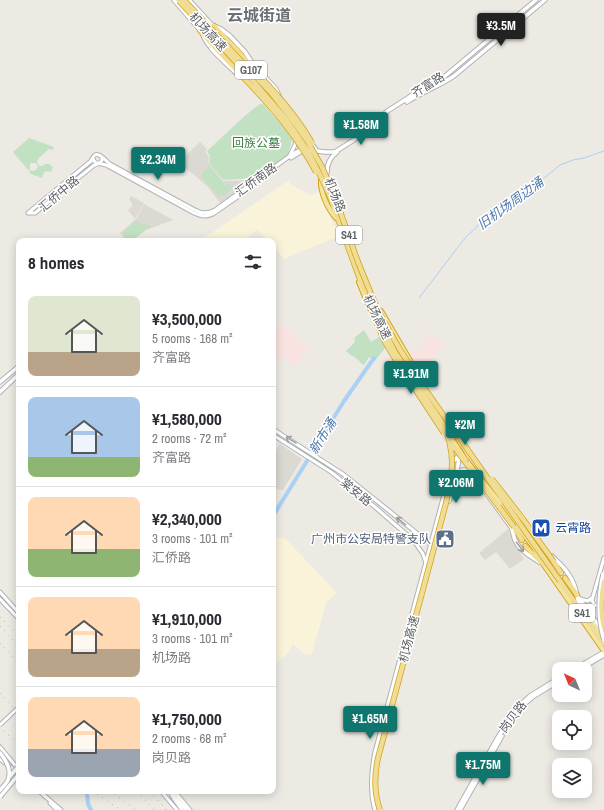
<!DOCTYPE html>
<html lang="en">
<head>
<meta charset="utf-8">
<style>
  body { margin:0; font-family:"Archivo Narrow","Noto Sans SC",sans-serif; background:#f2f2f3; color:#2b2b33; height:100vh; display:flex; flex-direction:column; font-size:15px; white-space:nowrap }
  * { box-sizing:border-box; margin:0 }
  p { font-size:13px; color:#7c7c81 }
  .icon { flex:none; width:22px; height:22px; fill:none; stroke:currentColor; stroke-width:2; stroke-linecap:round; stroke-linejoin:round }
  .map { position:relative; flex:1; overflow:hidden }
  .sheet { position:absolute; left:16px; top:238px; width:260px; height:556px; display:flex; flex-direction:column; background:#fff; border-radius:8px; box-shadow:0 2px 10px #0003 }
  .sheet>* { flex:none }
  .needle { width:26px; rotate:317deg }
  .fabs { position:absolute; left:552px; top:662px; display:grid; gap:8px }
  .fabs a { display:grid; place-items:center; width:40px; height:40px; border-radius:8px; background:#fff; box-shadow:0 2px 10px #0003; font-size:20px }
  .price { position:absolute; translate:-50% -34px; padding:0 9px; border-radius:4px; background:#0f766e; color:#fff; font-size:13px; line-height:26px; filter:drop-shadow(0 1px 2px #0008) }
  .price::after { content:''; position:absolute; left:50%; top:24px; width:12px; height:9px; margin-left:-6px; background:inherit; clip-path:polygon(0 0,100% 0,50% 100%) }
  .price.on { background:#222; color:#fff }
  ul { padding:0; list-style:none }
  li { display:flex; align-items:center; gap:12px; height:100px; padding:0 12px }
  li+li { border-top:1px solid #e1e1e2 }
  li span { display:grid; place-items:center; flex:none; width:112px; height:80px; border-radius:8px; color:#555 }
  li>.icon { margin-inline-start:auto }
  span .icon { width:48px; height:48px; fill:#fffc; stroke-width:1 }
  li b { font-size:17px }
  h2 { display:flex; justify-content:space-between; align-items:center; height:48px; padding:0 12px; font-size:17px }
  .map>svg:first-child { display:block }
  .commercial { fill:#f9f3da }
  .education { fill:#dbd9d1 }
  .medical { fill:#f8e3e0 }
  .green { fill:#c2e1c3 }
  .lines { fill:none; stroke-linecap:round; stroke-linejoin:round }
  .stream { stroke:#aad1f5; stroke-width:1 }
  .river { stroke:#aad1f5; stroke-width:4 }
  .tertiary-casing { stroke:#b0b3b7; stroke-width:5 }
  .secondary-casing { stroke:#afb2b6; stroke-width:5.5 }
  .trunk-casing { stroke:#d5a21a; stroke-width:6 }
  .motorway-casing { stroke:#d5a21a; stroke-width:6 }
  .tertiary { stroke:#fff; stroke-width:3 }
  .secondary { stroke:#fff; stroke-width:3.5 }
  .trunk { stroke:#f2e5a2; stroke-width:4 }
  .motorway { stroke:#f0dd95; stroke-width:4.5 }
  .rail { stroke:#b1b2b2; stroke-width:1; stroke-dasharray:1 5; stroke-linecap:butt }
  .tertiary-bridge-casing { stroke:#b0b3b7; stroke-width:5; stroke-linecap:butt }
  .secondary-bridge-casing { stroke:#afb2b6; stroke-width:5.5; stroke-linecap:butt }
  .trunk-bridge-casing { stroke:#d5a21a; stroke-width:6; stroke-linecap:butt }
  .motorway-bridge-casing { stroke:#d5a21a; stroke-width:6; stroke-linecap:butt }
  .tertiary-bridge { stroke:#fff; stroke-width:3 }
  .secondary-bridge { stroke:#fff; stroke-width:3.5 }
  .trunk-bridge { stroke:#f2e5a2; stroke-width:4 }
  .motorway-bridge { stroke:#f0dd95; stroke-width:4.5 }
  .oneway { stroke:#9d9ea1 }
  .labels { text-anchor:middle; stroke-width:3; stroke-linejoin:round; paint-order:stroke }
  .shield { fill:#fff; stroke:#8c8e91; stroke-width:1 }
  .shield-label { font-size:11px; font-weight:bold; fill:#5b5e62 }
  .street-label { font-size:12px; fill:#5b5e62; stroke:#fff }
  .park-label { font-size:12px; fill:#3e7e44; stroke:#fff }
  .transit-label { font-size:12px; fill:#164399; stroke:#fff; text-anchor:start }
  .service-label { font-size:12px; fill:#4e5e75; stroke:#fff; text-anchor:end }
  .water-label { font-size:13px; font-style:italic; fill:#4d78ad; stroke:#fff }
  .district-label { font-size:16px; font-weight:bold; fill:#6c6f74; stroke:#fff }
</style>
</head>
<body>
<div class="map">
<svg width="604" height="810" viewBox="0 0 604 810">
  <rect width="100%" height="100%" fill="#eceae3"/>
  <path class="commercial" d="M289,180L293,186L311,195L314,194L319,191L339,236L284,259L273,246V241H268L257,229L245,241H200Z
    M273,537L285,538L337,593L326,603L312,654L306,655L293,644L289,652L273,667Z"/>
  <path class="education" d="M200,142L207,149L205,151L209,157L208,162L223,181L255,180L221,204L207,186L187,169L178,163Z
    M131,196L144,203L135,219L128,210L133,205L129,199Z
    M144,204L173,220L146,230L132,241H126L120,233L136,219Z
    M280,444L302,459L283,490L273,489V455Z
    M508,529L510,533L511,538L524,559L510,569L496,552L485,560L479,553Z"/>
  <path class="medical" d="M282,324L309,351L294,367L283,356L274,364L273,363V333Z
    M431,334L440,340L444,345L432,358L433,360L427,366L425,364L418,369L410,354L421,347V343Z"/>
  <path class="green" d="M260,104H263L277,120L292,139L288,155L255,178L223,180L209,163L210,156L207,151L247,114Z
    M29,138L54,147L53,150L49,149L38,159L37,163L40,166H43L45,164H49L53,167L51,172L47,171L44,172L42,178L31,174L29,171L30,170L33,171L36,170L38,166L36,163H31L30,165V169L28,170L13,152Z
    M209,166L229,190L226,185L229,183L233,188L224,196H218L202,178C201,173 204,169 209,169L208,167Z
    M136,221L141,223L143,225L144,224L147,225H150L151,227L144,231L131,241C124,241 125,236 123,232Z
    M364,330L371,342L384,334L385,348L375,361L369,357L364,365C360,363 360,361 357,359C352,355 351,356 346,351L354,343L355,340L354,338Z
    M462,475C469,475 471,481 475,485L454,501H452V499L458,479L459,476Z"/>
  <g class="lines">
    <path class="stream" d="M419,298L465,238L486,218L494,215L507,206L514,203L560,165L573,160L584,158L604,151"/>
    <path class="river" d="M273,516L344,401L374,358
      M87,792L88,804L91,810"/>
    <g class="tertiary-casing">
      <path id="tertiary" d="M290,155L295,145L296,140
        M93,158C94,165 101,163 106,165L194,213C200,216 207,217 213,214L252,187
        M291,158L304,150
        M28,213L91,161C92,159 93,156 95,155C99,152 106,161 110,164L195,210C202,214 208,214 215,210L294,153L304,148
        M28,213H35L93,166C97,163 103,164 102,157
        M273,429L343,474L433,546
        M273,435L331,472L375,507L414,541L423,554L426,563
        M0,592L19,613
        M0,599L19,619
        M580,599L588,601L593,597
        M600,605L597,606L594,605L592,600L604,558
        M0,747L19,770
        M0,759L19,774
        M39,791L61,810
        M161,791L177,810
        M171,791L186,810
        M172,791L176,793L190,810
        M171,792L172,796L182,810
        M50,803L57,810"/>
    </g>
    <g class="secondary-casing">
      <path id="secondary" d="M174,0L200,30L212,38
        M189,0L210,23
        M206,22L221,29L230,36L245,52L253,64L276,89L280,98
        M202,33C208,49 223,60 235,72
        M407,102C422,92 439,86 454,76L545,0
        M311,143L317,151L325,152H335L385,120L386,112L417,92L444,77L536,0
        M327,173C327,163 330,158 337,152
        M0,382L19,366
        M0,392L19,374
        M452,463C457,457 461,451 468,456
        M470,471L511,527C513,531 513,535 515,540C520,551 529,555 539,562
        M456,473L462,470H467L470,472
        M449,501C454,482 462,460 458,441
        M552,556C555,560 560,563 563,567C574,579 576,590 579,605
        M579,598L601,629
        M575,669L604,652
        M580,669L604,655
        M522,706L534,696L559,681
        M375,810C370,791 371,773 375,753L449,477
        M457,810L498,737L513,714L521,704L530,696L559,678
        M460,810L502,736"/>
    </g>
    <g class="trunk-casing">
      <path id="trunk" d="M321,180C320,192 328,209 336,218
        M359,282L368,304L378,325
        M381,311L412,364
        M399,355L412,374
        M449,427L478,468
        M500,503L535,549L544,565L604,651
        M586,614L603,637"/>
    </g>
    <g class="motorway-casing">
      <path id="motorway" d="M214,26L236,49L249,64
        M200,30L211,43L243,77
        M329,194L359,277L373,309
        M514,527L522,540
        M525,546L544,565
        M554,562L561,573
        M565,578L577,595
        M560,581L604,644"/>
    </g>
    <use href="#tertiary" class="tertiary"/>
    <use href="#secondary" class="secondary"/>
    <use href="#trunk" class="trunk"/>
    <use href="#motorway" class="motorway"/>
    <path class="rail" d="M0,617L19,637
      M0,626L19,647
      M0,643L19,664
      M0,693L19,714
      M0,726L7,734L19,744
      M92,791L121,810
      M109,791L137,810
      M137,791L154,810
      M150,791L166,810"/>
    <g class="tertiary-bridge-casing">
      <path id="tertiary-bridge" d="M0,725L19,707"/>
    </g>
    <g class="secondary-bridge-casing">
      <path id="secondary-bridge" d="M603,574C598,597 597,618 604,640
        M0,753C6,760 12,770 8,780C6,784 3,787 0,790
        M9,777L19,766
        M0,797L19,774"/>
    </g>
    <g class="trunk-bridge-casing">
      <path id="trunk-bridge" d="M448,433L465,459
        M469,464L500,503"/>
    </g>
    <g class="motorway-bridge-casing">
      <path id="motorway-bridge" d="M184,0L272,94L287,113L308,142L322,167L335,197L358,262L371,294L382,318L399,348L425,389L560,581
        M179,1L249,76L285,118L308,151L319,173L329,194
        M249,64C272,89 296,114 312,143
        M243,77C271,106 297,136 316,172
        M373,309L395,352L443,424C456,452 453,474 446,503L378,758C374,776 374,793 380,810
        M378,326L384,340L394,357L444,433
        M451,443L514,527
        M492,479L523,519L554,562
        M604,582C601,597 600,612 604,627"/>
    </g>
    <use href="#tertiary-bridge" class="tertiary-bridge"/>
    <use href="#secondary-bridge" class="secondary-bridge"/>
    <use href="#trunk-bridge" class="trunk-bridge"/>
    <use href="#motorway-bridge" class="motorway-bridge"/>
  </g>
  <defs><path id="oneway-shaft" d="M-6 0H5M1.5-3L5.5 0L1.5 3" fill="none" stroke-width="1.6" stroke-linecap="round" stroke-linejoin="round"/></defs>
  <g class="oneway">
    <use href="#oneway-shaft" transform="translate(291 440) rotate(-148)"/>
    <use href="#oneway-shaft" transform="translate(401 521) rotate(-141)"/>
    <use href="#oneway-shaft" transform="translate(520 547) rotate(54)"/>
  </g>
  <defs>
    <g id="metro-square" transform="scale(1)"><rect x="-9" y="-9" width="18" height="18" rx="4" fill="#1a4fb4" stroke="#fff"/><path d="M-5.5 5V-5H-3L0 0L3-5H5.5V5H3V-.5L0 4L-3-.5V5Z" fill="#fff"/></g>
    <g id="civic-square" transform="scale(1)"><rect x="-9" y="-9" width="18" height="18" rx="4" fill="#5c6f8a" stroke="#fff"/><path d="M-.6-6.5H3V-4.5H.6V-3L4-1V1h2V6H-6V1h2V-1L-.6-3ZM-1.2 2.5V6h2.4V2.5Z" fill="#fff"/></g>
  </defs>
  <g fill-rule="evenodd">
    <use href="#metro-square" x="541" y="528"/>
    <use href="#civic-square" x="445" y="539"/>
  </g>
  <g class="labels">
    <g class="shield">
      <rect x="235" y="61" width="32" height="18" rx="3"/>
      <rect x="336" y="226" width="26" height="18" rx="3"/>
      <rect x="569" y="604" width="26" height="18" rx="3"/>
    </g>
    <g class="shield-label">
      <text x="251" y="74">G107</text>
      <text x="349" y="239">S41</text>
      <text x="582" y="617">S41</text>
    </g>
    <g class="street-label">
      <text transform="translate(208 32) rotate(47)" y="4">机场高速</text>
      <text transform="translate(428 85) rotate(-32)" y="4">齐富路</text>
      <text transform="translate(256 180) rotate(-36)" y="4">汇侨南路</text>
      <text transform="translate(59 194) rotate(-40)" y="4">汇侨中路</text>
      <text transform="translate(335 195) rotate(68)" y="4">机场路</text>
      <text transform="translate(377 317) rotate(64)" y="4">机场高速</text>
      <text transform="translate(356 492) rotate(39)" y="4">棠安路</text>
      <text transform="translate(409 639) rotate(-75)" y="4">机场高速</text>
      <text transform="translate(513 717) rotate(-53)" y="4">岗贝路</text>
    </g>
    <g class="park-label">
      <text x="256" y="147">回族公墓</text>
    </g>
    <g class="transit-label">
      <text x="555" y="532">云霄路</text>
    </g>
    <g class="service-label">
      <text x="431" y="543">广州市公安局特警支队</text>
    </g>
    <g class="water-label">
      <text transform="translate(510 203) rotate(-36)" y="5">旧机场周边涌</text>
      <text transform="translate(322 436) rotate(-58)" y="5">新市涌</text>
    </g>
    <g class="district-label">
      <text x="259" y="21">云城街道</text>
    </g>
  </g>
</svg>
<div class="fabs">
<a><svg class="needle" viewBox="-14 -14 28 28"><path d="M0-13l5 13h-10z" fill="#e53935"/><path d="M0 13l5-13h-10z" fill="#7c7c81"/></svg></a>
<a><svg class="icon" aria-label="locate" viewBox="0 0 24 24"><circle cx="12" cy="12" r="6"/><path d="M12 2v4M12 18v4M2 12h4M18 12h4"/></svg></a>
<a><svg class="icon" aria-label="layers" viewBox="0 0 24 24"><path d="M12 4l9 5-9 5-9-5zM3 14l9 5 9-5"/></svg></a>
</div>
<b class="price on" style="left:501px;top:47px">¥3.5M</b>
<b class="price" style="left:361px;top:146px">¥1.58M</b>
<b class="price" style="left:158px;top:181px">¥2.34M</b>
<b class="price" style="left:411px;top:395px">¥1.91M</b>
<b class="price" style="left:465px;top:446px">¥2M</b>
<b class="price" style="left:456px;top:504px">¥2.06M</b>
<b class="price" style="left:370px;top:740px">¥1.65M</b>
<b class="price" style="left:483px;top:786px">¥1.75M</b>
<section class="sheet">
<h2>8 homes<svg class="icon" aria-label="filters" viewBox="0 0 24 24"><path d="M4 7h16M4 17h16"/><circle cx="9" cy="7" r="2"/><circle cx="15" cy="17" r="2"/></svg></h2>
<ul>
<li><span style="background:linear-gradient(#dfe7d0 70%,#b9a48a 0)"><svg class="icon" aria-label="home" viewBox="0 0 24 24"><path d="M3 11l9-7 9 7M6 9v11h12V9"/></svg></span><div><b>¥3,500,000</b><p>5 rooms · 168 m²</p><p>齐富路</p></div></li>
<li><span style="background:linear-gradient(#a9c7e8 75%,#8fb573 0)"><svg class="icon" aria-label="home" viewBox="0 0 24 24"><path d="M3 11l9-7 9 7M6 9v11h12V9"/></svg></span><div><b>¥1,580,000</b><p>2 rooms · 72 m²</p><p>齐富路</p></div></li>
<li><span style="background:linear-gradient(#ffd9b3 65%,#8fb573 0)"><svg class="icon" aria-label="home" viewBox="0 0 24 24"><path d="M3 11l9-7 9 7M6 9v11h12V9"/></svg></span><div><b>¥2,340,000</b><p>3 rooms · 101 m²</p><p>汇侨路</p></div></li>
<li><span style="background:linear-gradient(#ffd9b3 65%,#b9a48a 0)"><svg class="icon" aria-label="home" viewBox="0 0 24 24"><path d="M3 11l9-7 9 7M6 9v11h12V9"/></svg></span><div><b>¥1,910,000</b><p>3 rooms · 101 m²</p><p>机场路</p></div></li>
<li><span style="background:linear-gradient(#ffd9b3 65%,#9aa5b1 0)"><svg class="icon" aria-label="home" viewBox="0 0 24 24"><path d="M3 11l9-7 9 7M6 9v11h12V9"/></svg></span><div><b>¥1,750,000</b><p>2 rooms · 68 m²</p><p>岗贝路</p></div></li>
</ul>
</section>
</div>
</body>
</html>
